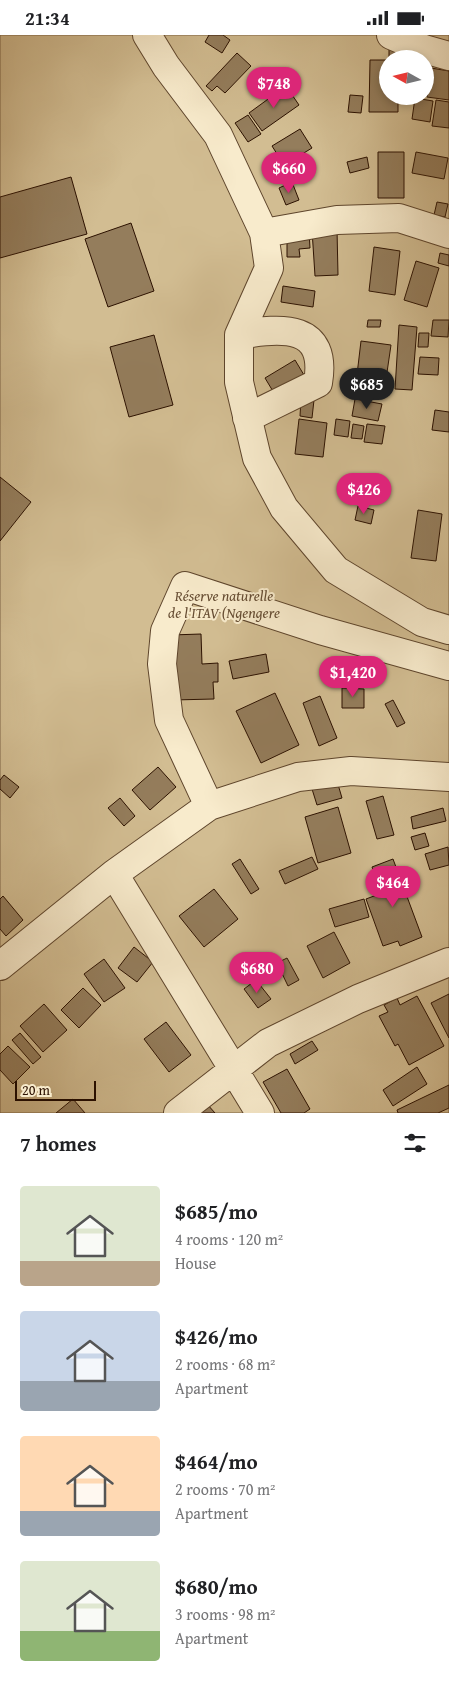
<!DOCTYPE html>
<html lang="en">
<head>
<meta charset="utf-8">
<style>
  body { margin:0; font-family:"Gentium Book Plus",serif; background:#f6f6f6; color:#202124; height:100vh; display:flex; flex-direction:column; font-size:19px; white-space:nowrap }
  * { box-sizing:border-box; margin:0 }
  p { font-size:16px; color:#757577 }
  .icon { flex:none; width:28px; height:28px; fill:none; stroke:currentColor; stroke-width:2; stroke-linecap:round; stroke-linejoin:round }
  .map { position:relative; height:1078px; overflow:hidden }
  .sheet { display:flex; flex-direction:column; background:#fff; flex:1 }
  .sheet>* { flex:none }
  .needle { width:32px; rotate:278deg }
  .buttons { position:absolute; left:379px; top:15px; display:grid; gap:10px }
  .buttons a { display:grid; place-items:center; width:55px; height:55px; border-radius:50%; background:#fff; box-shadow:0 2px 8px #0003; font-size:25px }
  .scale { position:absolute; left:15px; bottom:12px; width:81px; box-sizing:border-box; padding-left:5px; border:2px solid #2c1100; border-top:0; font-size:14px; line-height:18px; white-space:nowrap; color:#2c1100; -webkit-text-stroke:4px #f8ebcc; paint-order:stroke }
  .price { position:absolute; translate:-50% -42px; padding:0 11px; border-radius:18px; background:#db2777; color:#fff; font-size:16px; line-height:32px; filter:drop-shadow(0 1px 2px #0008) }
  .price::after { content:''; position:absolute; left:50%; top:30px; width:15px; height:11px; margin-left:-8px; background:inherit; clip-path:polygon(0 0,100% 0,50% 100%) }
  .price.selected { background:#222; color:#fff }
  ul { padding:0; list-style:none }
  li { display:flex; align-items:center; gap:15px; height:125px; padding:0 20px }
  li span { display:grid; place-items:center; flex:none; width:140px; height:100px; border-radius:5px; color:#555 }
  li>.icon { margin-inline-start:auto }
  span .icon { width:60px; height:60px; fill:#fffc; stroke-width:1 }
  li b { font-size:21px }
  h2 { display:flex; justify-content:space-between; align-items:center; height:60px; padding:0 20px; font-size:21px }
  .status { display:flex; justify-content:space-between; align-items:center; height:35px; padding:0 25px; background:#fff; direction:ltr }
  .status svg { height:14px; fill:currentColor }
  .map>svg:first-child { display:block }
  .green { fill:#d2bd92; stroke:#7f6749; fill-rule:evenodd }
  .building { fill:#947d5c; stroke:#2c1100 }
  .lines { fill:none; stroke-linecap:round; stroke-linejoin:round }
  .street-casing { stroke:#5e452c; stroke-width:30 }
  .street { stroke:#f8ebcc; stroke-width:28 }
  .labels { text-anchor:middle; stroke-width:4; stroke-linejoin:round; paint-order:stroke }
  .park-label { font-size:15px; font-style:italic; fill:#664d33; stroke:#f8ebcc }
</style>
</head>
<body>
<div class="status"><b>21:34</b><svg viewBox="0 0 49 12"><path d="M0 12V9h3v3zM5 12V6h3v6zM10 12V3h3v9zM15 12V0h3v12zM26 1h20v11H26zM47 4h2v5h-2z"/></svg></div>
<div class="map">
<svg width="449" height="1078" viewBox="0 0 449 1078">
  <rect width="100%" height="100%" fill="#f4e0b0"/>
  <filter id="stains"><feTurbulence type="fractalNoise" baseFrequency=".004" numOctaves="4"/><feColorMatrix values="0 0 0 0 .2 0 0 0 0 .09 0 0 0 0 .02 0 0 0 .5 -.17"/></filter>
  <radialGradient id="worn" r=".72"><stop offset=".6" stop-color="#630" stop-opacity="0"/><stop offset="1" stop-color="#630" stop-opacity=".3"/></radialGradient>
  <path class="green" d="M0,0H449V1078H0ZM388,24H425V61H388Z"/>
  <path class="building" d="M209,0H223L230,5L222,18L205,7Z
    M389,10L407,11L406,24L389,23Z
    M237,18L251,31L225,58L217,51L212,56L206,51Z
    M370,25H388V61H398V77H369Z
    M431,33L449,36V65L427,62Z
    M265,37L274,45L264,57L255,50Z
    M286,51L299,70L262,96L249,78Z
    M350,60L363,61L361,78L348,77Z
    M415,63L433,66L430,87L412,84Z
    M436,65L449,67V93L432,91Z
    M248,80L261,99L248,107L235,88Z
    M300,94L312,113L284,130L272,111Z
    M378,117H404V163H378Z
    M416,117L448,123L444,144L412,138Z
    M367,122L369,133L350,138L347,127Z
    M71,142L87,199L0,223V162Z
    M292,147L299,165L286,170L279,153Z
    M437,167L448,169L445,182L434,180Z
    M131,188L154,256L108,272L85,204Z
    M337,194L338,240L315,241L312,195Z
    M309,196L310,213L299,214L300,222H287V201Z
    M374,212L400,216L395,260L369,256Z
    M440,218L449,220V231L438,228Z
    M416,226L439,233L427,272L404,265Z
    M283,251L315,256L313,272L281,267Z
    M368,285H381L380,292H367Z
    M433,285H449L448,302L431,301Z
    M399,290L417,292L412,355L395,354Z
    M419,298H429L428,312H418Z
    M154,300L173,370L129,382L110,312Z
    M361,306L391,310L385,351L356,348Z
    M420,322L439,323L438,340L418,339Z
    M295,325L304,340L274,358L265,343Z
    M301,364L314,365L312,383L300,381Z
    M355,364L382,369L378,386L352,381Z
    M435,375L449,377V397L432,395Z
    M299,384L327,388L323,422L295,419Z
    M336,384L350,386L348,402L334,400Z
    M353,389L364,391L362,404L351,403Z
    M367,389L385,391L382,409L364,407Z
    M0,442L31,467L0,506Z
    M358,471L374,475L371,489L355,485Z
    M418,475L442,479L436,526L411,523Z
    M201,599L202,629L218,628V647H213L214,664L173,665L171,600Z
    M266,619L269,637L233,644L229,626Z
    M342,653L364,654V673H342Z
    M275,658L299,710L261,728L236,676Z
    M320,661L337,703L319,711L303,668Z
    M393,665L405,688L397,692L385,669Z
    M158,732L176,752L150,775L132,755Z
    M4,740L19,752L10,763L0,754V745Z
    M337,746L342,763L317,770L312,754Z
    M383,761L394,800L377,804L366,766Z
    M120,763L135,781L124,791L108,773Z
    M338,772L351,818L318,828L305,782Z
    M443,773L446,786L413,794L411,782Z
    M425,798L429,811L415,815L411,802Z
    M448,812L449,830L430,835L425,819Z
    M312,822L318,834L285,849L279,836Z
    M240,824L259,854L251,859L232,829Z
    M393,824L422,902L400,911L398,906L383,911L366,864L382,858L372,832Z
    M214,854L238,884L204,912L179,881Z
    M3,861L23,885L6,901L0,894V864Z
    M364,864L369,882L335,892L329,874Z
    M334,897L350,928L323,943L307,911Z
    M134,912L153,927L137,947L118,933Z
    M287,923L299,945L288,951L277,928Z
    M104,924L125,953L104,967L84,939Z
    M256,945L271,964L258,973L244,954Z
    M83,953L101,970L79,993L61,975Z
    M449,959V1003L431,968Z
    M417,961L444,1011L409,1030L398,1009L395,1011L379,981L388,977L384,970L397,963L400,970Z
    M44,969L67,995L43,1017L20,991Z
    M166,987L191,1020L169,1037L144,1004Z
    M20,998L41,1022L33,1029L12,1005Z
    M312,1006L318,1015L295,1029L290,1019Z
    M8,1011L30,1032L13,1049L0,1035V1019Z
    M417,1032L427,1049L393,1071L383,1055Z
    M287,1034L310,1074L304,1078H281L263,1047Z
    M449,1050V1073L438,1078H398L397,1075Z
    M73,1064L85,1078H56Z
    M207,1069L215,1078H196Z"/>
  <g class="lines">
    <g class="street-casing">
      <path id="street" d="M147,0L166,31L218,100L264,198L269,233L239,300V347L257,423L284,473L336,535L422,587L449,595
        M391,0L424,14L449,21
        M264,198L337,185L399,183L449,199
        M239,300C282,292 328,289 318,348L247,383
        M209,771L169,685L162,629L165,596L185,551L320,595L449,631
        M114,839L260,1078
        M0,931L114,839L209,771L298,742L351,736L449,742
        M178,1078L268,1008L358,964L449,927"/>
    </g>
    <use href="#street" class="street"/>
  </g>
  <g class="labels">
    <g class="park-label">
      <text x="224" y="566">Réserve naturelle<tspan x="224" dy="17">de l'ITAV (Ngengere</tspan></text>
    </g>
  </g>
  <rect width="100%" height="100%" filter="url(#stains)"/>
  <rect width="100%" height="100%" fill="url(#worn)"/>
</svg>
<div class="buttons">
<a><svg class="needle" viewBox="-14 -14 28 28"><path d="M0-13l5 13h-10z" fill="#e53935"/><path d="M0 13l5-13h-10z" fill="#757577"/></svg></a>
</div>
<div class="scale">20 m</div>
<b class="price" style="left:274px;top:74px">$748</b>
<b class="price" style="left:289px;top:159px">$660</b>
<b class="price selected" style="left:367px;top:375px">$685</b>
<b class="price" style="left:364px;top:480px">$426</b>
<b class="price" style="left:353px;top:663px">$1,420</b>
<b class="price" style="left:393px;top:873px">$464</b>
<b class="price" style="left:257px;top:959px">$680</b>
</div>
<section class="sheet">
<h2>7 homes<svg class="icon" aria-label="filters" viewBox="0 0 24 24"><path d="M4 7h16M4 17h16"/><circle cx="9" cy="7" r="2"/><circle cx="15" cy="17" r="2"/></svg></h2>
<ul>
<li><span style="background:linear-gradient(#dfe7d0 75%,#b9a48a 0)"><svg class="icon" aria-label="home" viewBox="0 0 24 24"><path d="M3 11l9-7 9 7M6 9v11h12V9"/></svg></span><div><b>$685/mo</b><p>4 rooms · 120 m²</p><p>House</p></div></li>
<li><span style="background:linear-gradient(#c9d6e8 70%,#9aa5b1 0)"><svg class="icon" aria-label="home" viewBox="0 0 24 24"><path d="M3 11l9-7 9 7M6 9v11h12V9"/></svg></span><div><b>$426/mo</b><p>2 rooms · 68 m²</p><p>Apartment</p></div></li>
<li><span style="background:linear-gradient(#ffd9b3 75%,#9aa5b1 0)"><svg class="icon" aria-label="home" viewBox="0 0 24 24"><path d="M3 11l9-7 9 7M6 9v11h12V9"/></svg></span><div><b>$464/mo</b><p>2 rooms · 70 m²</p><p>Apartment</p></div></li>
<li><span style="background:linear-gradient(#dfe7d0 70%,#8fb573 0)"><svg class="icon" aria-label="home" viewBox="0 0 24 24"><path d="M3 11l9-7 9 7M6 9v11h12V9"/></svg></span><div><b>$680/mo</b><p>3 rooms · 98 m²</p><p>Apartment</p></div></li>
</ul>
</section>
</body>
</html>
